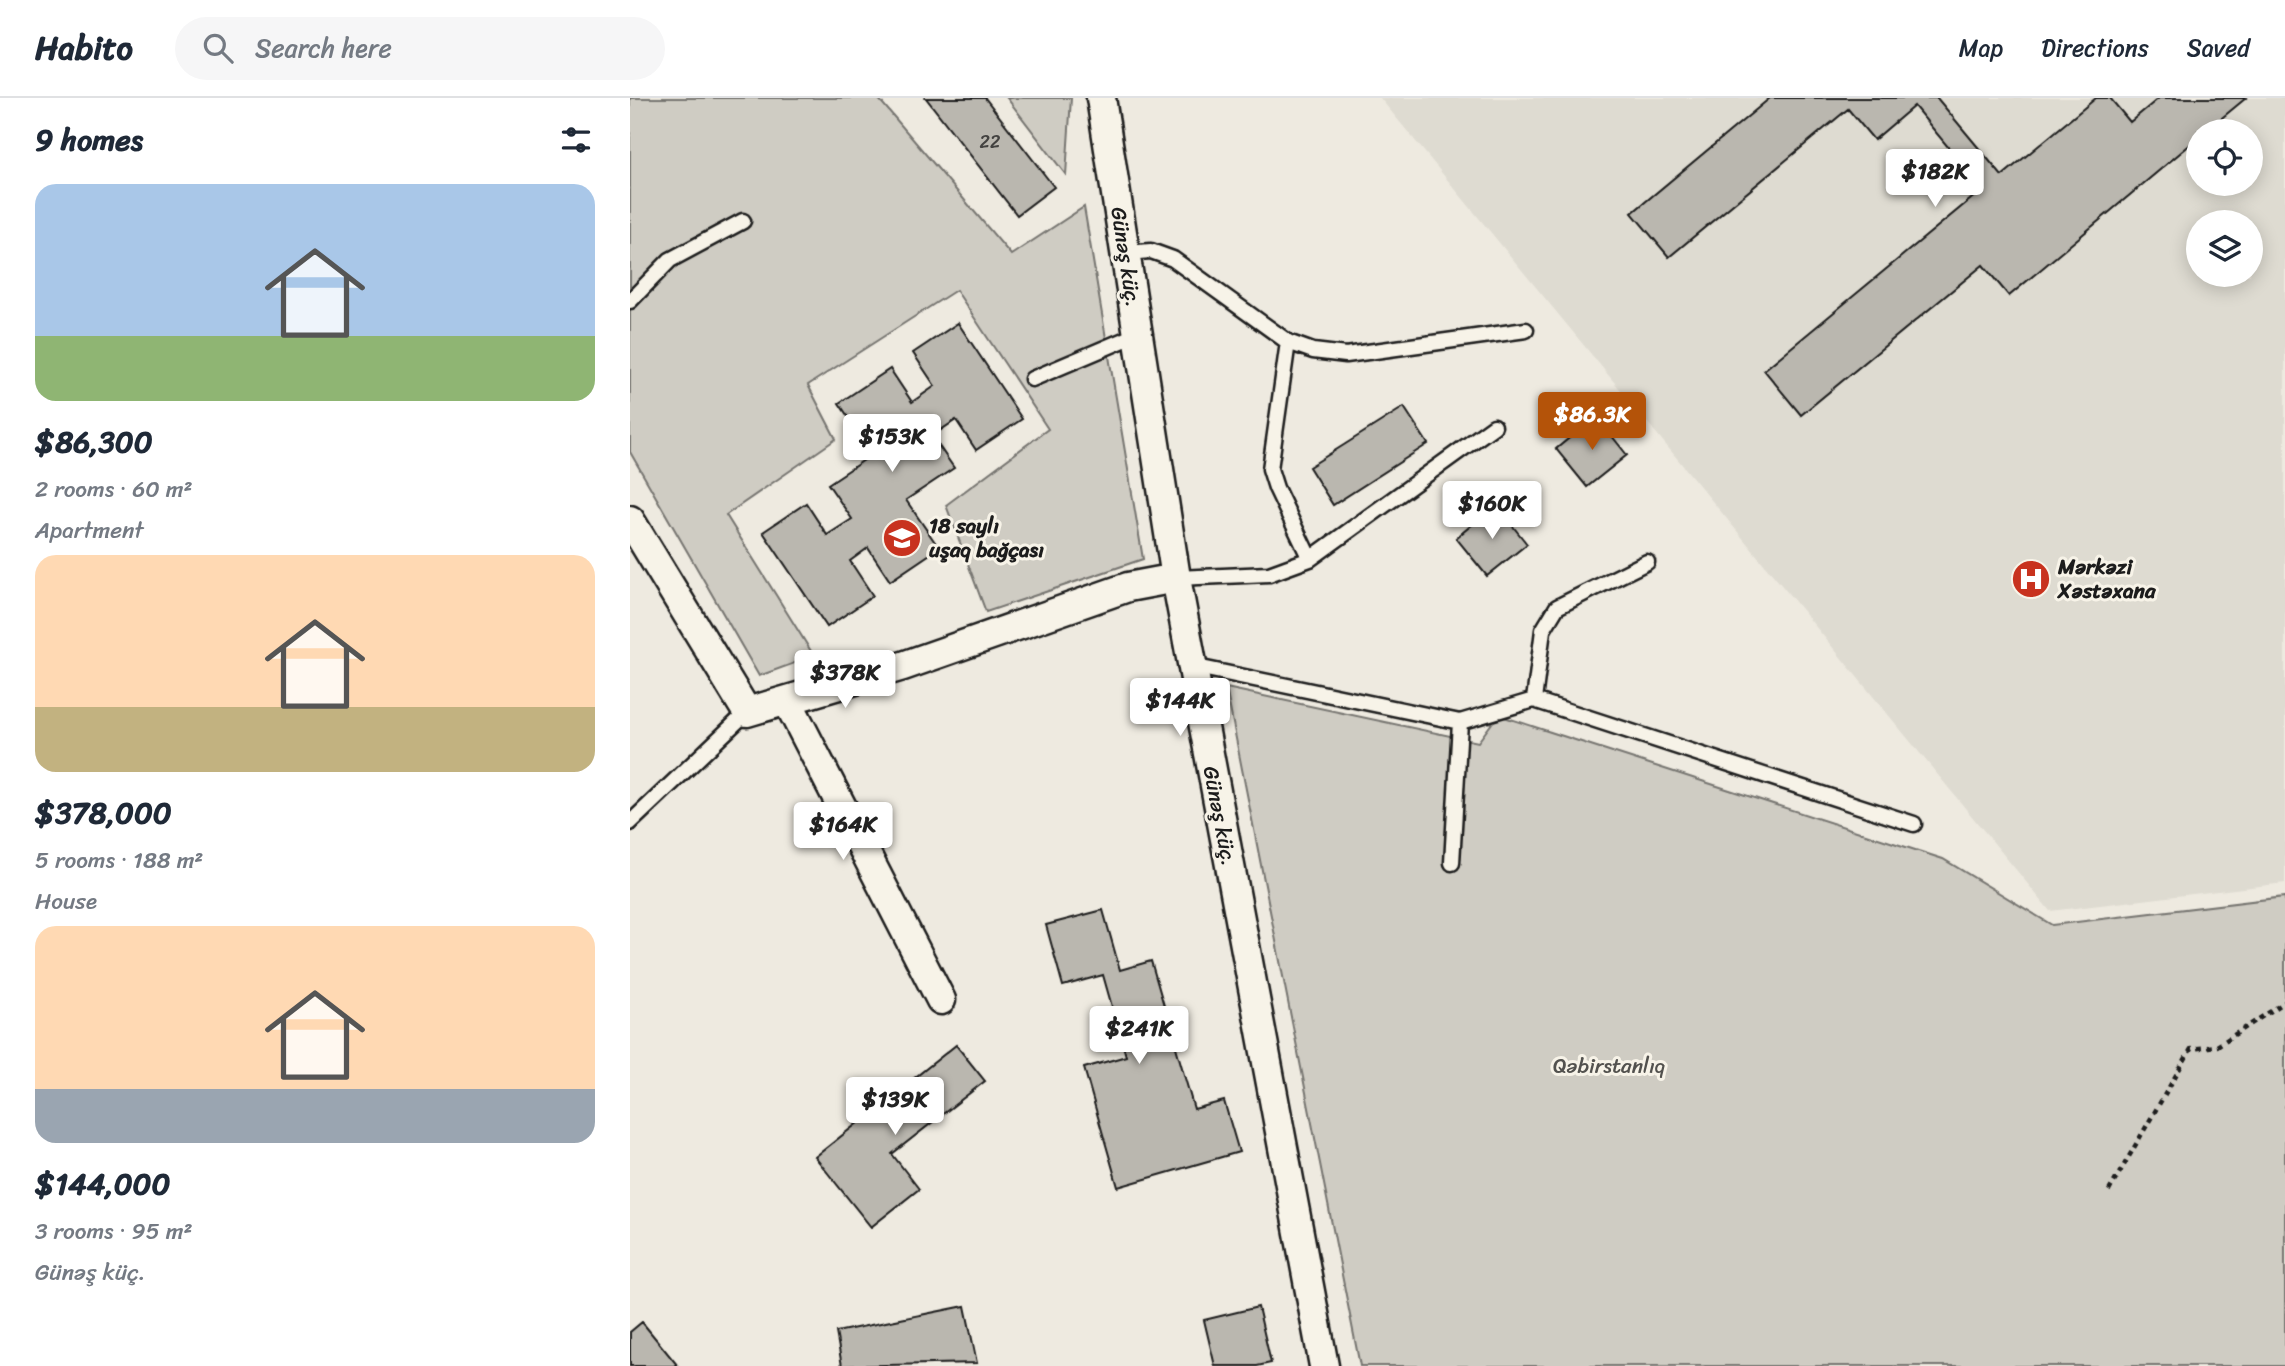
<!DOCTYPE html>
<html lang="en">
<head>
<meta charset="utf-8">
<style>
  body { margin:0; font-family:Sriracha,sans-serif; background:#f6f6f7; color:#1f2937; height:100vh; display:flex; flex-direction:column; font-size:26px; white-space:nowrap }
  * { box-sizing:border-box; margin:0 }
  p { font-size:23px; color:#747a83 }
  .icon { flex:none; width:38px; height:38px; fill:none; stroke:currentColor; stroke-width:2; stroke-linecap:round; stroke-linejoin:round }
  .map { position:relative; flex:1; overflow:hidden }
  .details { display:flex; flex-direction:column; background:#fff; width:630px }
  .details>* { flex:none }
  .buttons { position:absolute; left:1556px; top:21px; display:grid; gap:14px }
  .buttons a { display:grid; place-items:center; width:77px; height:77px; border-radius:50%; background:#fff; box-shadow:0 4px 18px #0003; font-size:35px }
  .price { position:absolute; translate:-50% -60px; padding:0 16px; border-radius:7px; background:#fff; color:#222; font-size:23px; line-height:46px; filter:drop-shadow(0 2px 4px #0008) }
  .price::after { content:''; position:absolute; left:50%; top:42px; width:21px; height:16px; margin-left:-10px; background:inherit; clip-path:polygon(0 0,100% 0,50% 100%) }
  .price.on { background:#b45309; color:#fff }
  ul { padding:0; list-style:none }
  li { display:grid; align-content:center; gap:14px; height:371px; padding:0 35px }
  li span { display:grid; place-items:center; height:217px; border-radius:21px; color:#555 }
  li>.icon { margin-inline-start:auto }
  span .icon { width:126px; height:126px; fill:#fffc; stroke-width:1 }
  li b { font-size:30px }
  h2 { display:flex; justify-content:space-between; align-items:center; height:84px; padding:0 35px; font-size:30px }
  header { display:flex; align-items:center; gap:42px; box-sizing:border-box; height:98px; padding:0 35px; background:#fff; border-bottom:2px solid #e0e1e3 }
  header strong { font-size:33px }
  nav { display:flex; gap:38px; margin-inline-start:auto; font-size:24px }
  .search { width:490px; height:63px; background:#f6f6f7; display:flex; align-items:center; gap:18px; box-sizing:border-box; padding:0 24px; border-radius:38px; color:#747a83; font-size:26px }
  main { display:flex; flex:1; min-height:0 }
  .map>svg:first-child { display:block }
  .built { fill:#dedbd1; fill-rule:evenodd }
  .green { fill:#cfccc3; stroke:#767470; stroke-width:2 }
  .building { fill:#bab7af; stroke:#1c1c1c; stroke-width:2 }
  .lines { fill:none; stroke-linecap:round; stroke-linejoin:round }
  .lane-casing { stroke:#1c1c1c; stroke-width:19 }
  .street-casing { stroke:#1c1c1c; stroke-width:33 }
  .path { stroke:#1c1c1c; stroke-width:4.5; stroke-dasharray:5 5; stroke-linecap:butt }
  .lane { stroke:#f7f3e8; stroke-width:14 }
  .street { stroke:#f7f3e8; stroke-width:28 }
  .labels { text-anchor:middle; stroke-width:6; stroke-linejoin:round; paint-order:stroke }
  .number-label { font-size:18px; fill:#444341 }
  .street-label { font-size:21px; fill:#1c1c1c; stroke:#f7f3e8 }
  .poi-label { font-size:21px; font-weight:bold; fill:#1c1c1c; stroke:#f7f3e8; text-anchor:start }
  .park-label { font-size:21px; fill:#52514e; stroke:#f7f3e8 }
</style>
</head>
<body>
<header>
<strong>Habito</strong>
<div class="search"><svg class="icon" aria-label="search" viewBox="0 0 24 24"><circle cx="10" cy="10" r="6"/><path d="M15 15l6 6"/></svg>Search here</div>
<nav><a>Map</a><a>Directions</a><a>Saved</a></nav>
</header>
<main>
<section class="details">
<h2>9 homes<svg class="icon" aria-label="filters" viewBox="0 0 24 24"><path d="M4 7h16M4 17h16"/><circle cx="9" cy="7" r="2"/><circle cx="15" cy="17" r="2"/></svg></h2>
<ul>
<li><span style="background:linear-gradient(#a9c7e8 70%,#8fb573 0)"><svg class="icon" aria-label="home" viewBox="0 0 24 24"><path d="M3 11l9-7 9 7M6 9v11h12V9"/></svg></span><div><b>$86,300</b><p>2 rooms · 60 m²</p><p>Apartment</p></div></li>
<li><span style="background:linear-gradient(#ffd9b3 70%,#c2b280 0)"><svg class="icon" aria-label="home" viewBox="0 0 24 24"><path d="M3 11l9-7 9 7M6 9v11h12V9"/></svg></span><div><b>$378,000</b><p>5 rooms · 188 m²</p><p>House</p></div></li>
<li><span style="background:linear-gradient(#ffd9b3 75%,#9aa5b1 0)"><svg class="icon" aria-label="home" viewBox="0 0 24 24"><path d="M3 11l9-7 9 7M6 9v11h12V9"/></svg></span><div><b>$144,000</b><p>3 rooms · 95 m²</p><p>Günəş küç.</p></div></li>
</ul>
</section>
<div class="map">
<svg width="1655" height="1268" viewBox="0 0 1655 1268">
  <rect width="100%" height="100%" fill="#eeeae0"/>
  <filter id="ink" filterUnits="userSpaceOnUse"><feTurbulence type="fractalNoise" baseFrequency=".0143" numOctaves="2"/><feDisplacementMap in="SourceGraphic" scale="14" xChannelSelector="R" yChannelSelector="G"/><feConvolveMatrix kernelMatrix="1 2 1 2 8 2 1 2 1" color-interpolation-filters="sRGB"/></filter>
  <g filter="url(#ink)">
    <path class="built" d="M750,0H1655V785L1420,813ZM1568,33H1620V86H1568ZM1568,124H1620V177H1568Z"/>
    <path class="green" d="M0,0H248L381,157L454,109L513,461L356,514L316,407L418,331L326,192L178,287L206,341L96,417L184,558L129,578L0,354Z
      M377,0H441L436,77Z
      M596,590L848,644L868,617L1313,761L1422,827L1655,799V1268H730Z"/>
    <path class="building" d="M296,0H355L424,89L387,117Z
      M1140,0H1307L1372,78L1466,0H1480L1500,24L1529,0H1616L1576,33H1568V40L1379,198L1353,167L1171,317L1134,272L1353,91L1284,8L1244,42L1218,11L1039,159L1002,115Z
      M328,225L392,321L346,352L326,322L302,338L324,370L276,402L309,450L260,483L238,450L220,463L243,498L197,529L133,434L176,405L197,437L222,421L198,386L243,356L209,305L260,271L282,304L305,288L283,255Z
      M774,309L798,346L703,407L679,369Z
      M966,318L997,357L957,389L926,351Z
      M866,407L897,446L857,478L826,440Z
      M473,812L490,872L521,863L564,1011L594,1003L609,1054L488,1089L454,970L496,958L473,877L433,888L416,827Z
      M326,947L355,983L262,1056L289,1091L241,1129L185,1059Z
      M335,1208L347,1265L212,1268L206,1234Z
      M628,1209L641,1265L627,1268H585L574,1222Z
      M12,1224L48,1268H0V1234Z"/>
    <g class="lines">
      <g class="lane-casing">
        <path id="lane" d="M495,155L521,153L543,161L658,244L683,253L716,257L896,232
          M0,203L40,162L113,123
          M658,244L640,371L646,390L680,461
          M402,281L508,236
          M546,480L639,476L680,461L864,328
          M562,568L830,624L904,602L913,532L927,509L1017,464
          M904,602L1284,726
          M0,725L117,614
          M822,765L830,624"/>
      </g>
      <g class="street-casing">
        <path id="street" d="M471,0L546,480L694,1268
          M0,422L117,614L273,568L498,489L546,480
          M158,604L311,902"/>
      </g>
      <path class="path" d="M1479,1093L1561,951L1587,948L1655,904"/>
      <use href="#lane" class="lane"/>
      <use href="#street" class="street"/>
    </g>
  </g>
  <defs>
    <g id="school-disc" transform="scale(2.0125)"><circle r="9.5" fill="#c8321e" stroke="#f7f3e8"/><path d="M0-5L7-2L0 1L-7-2ZM-4 1L0 2.5L4 1V4Q0 6-4 4Z" fill="#fff"/></g>
    <g id="hospital-disc" transform="scale(2.0125)"><circle r="9.5" fill="#c8321e" stroke="#f7f3e8"/><path d="M-5-5h3v3.5h4V-5h3V5h-3V1.5h-4V5h-3Z" fill="#fff"/></g>
  </defs>
  <g fill-rule="evenodd">
    <use href="#school-disc" x="272" y="440"/>
    <use href="#hospital-disc" x="1401" y="481"/>
  </g>
  <g class="labels">
    <g class="number-label">
      <text x="360" y="50">22</text>
    </g>
    <g class="street-label">
      <text transform="translate(496 159) rotate(81)" y="7">Günəş küç.</text>
      <text transform="translate(590 718) rotate(79)" y="7">Günəş küç.</text>
    </g>
    <g class="poi-label">
      <text x="299" y="435">18 saylı<tspan x="299" dy="24">uşaq bağçası</tspan></text>
      <text x="1428" y="476">Mərkəzi<tspan x="1428" dy="24">Xəstəxana</tspan></text>
    </g>
    <g class="park-label">
      <text x="979" y="975">Qəbirstanlıq</text>
    </g>
  </g>
</svg>
<div class="buttons">
<a><svg class="icon" aria-label="locate" viewBox="0 0 24 24"><circle cx="12" cy="12" r="6"/><path d="M12 2v4M12 18v4M2 12h4M18 12h4"/></svg></a>
<a><svg class="icon" aria-label="layers" viewBox="0 0 24 24"><path d="M12 4l9 5-9 5-9-5zM3 14l9 5 9-5"/></svg></a>
</div>
<b class="price" style="left:1305px;top:111px">$182K</b>
<b class="price on" style="left:962px;top:354px">$86.3K</b>
<b class="price" style="left:262px;top:376px">$153K</b>
<b class="price" style="left:862px;top:443px">$160K</b>
<b class="price" style="left:215px;top:612px">$378K</b>
<b class="price" style="left:550px;top:640px">$144K</b>
<b class="price" style="left:213px;top:764px">$164K</b>
<b class="price" style="left:509px;top:968px">$241K</b>
<b class="price" style="left:265px;top:1039px">$139K</b>
</div>
</main>
</body>
</html>
